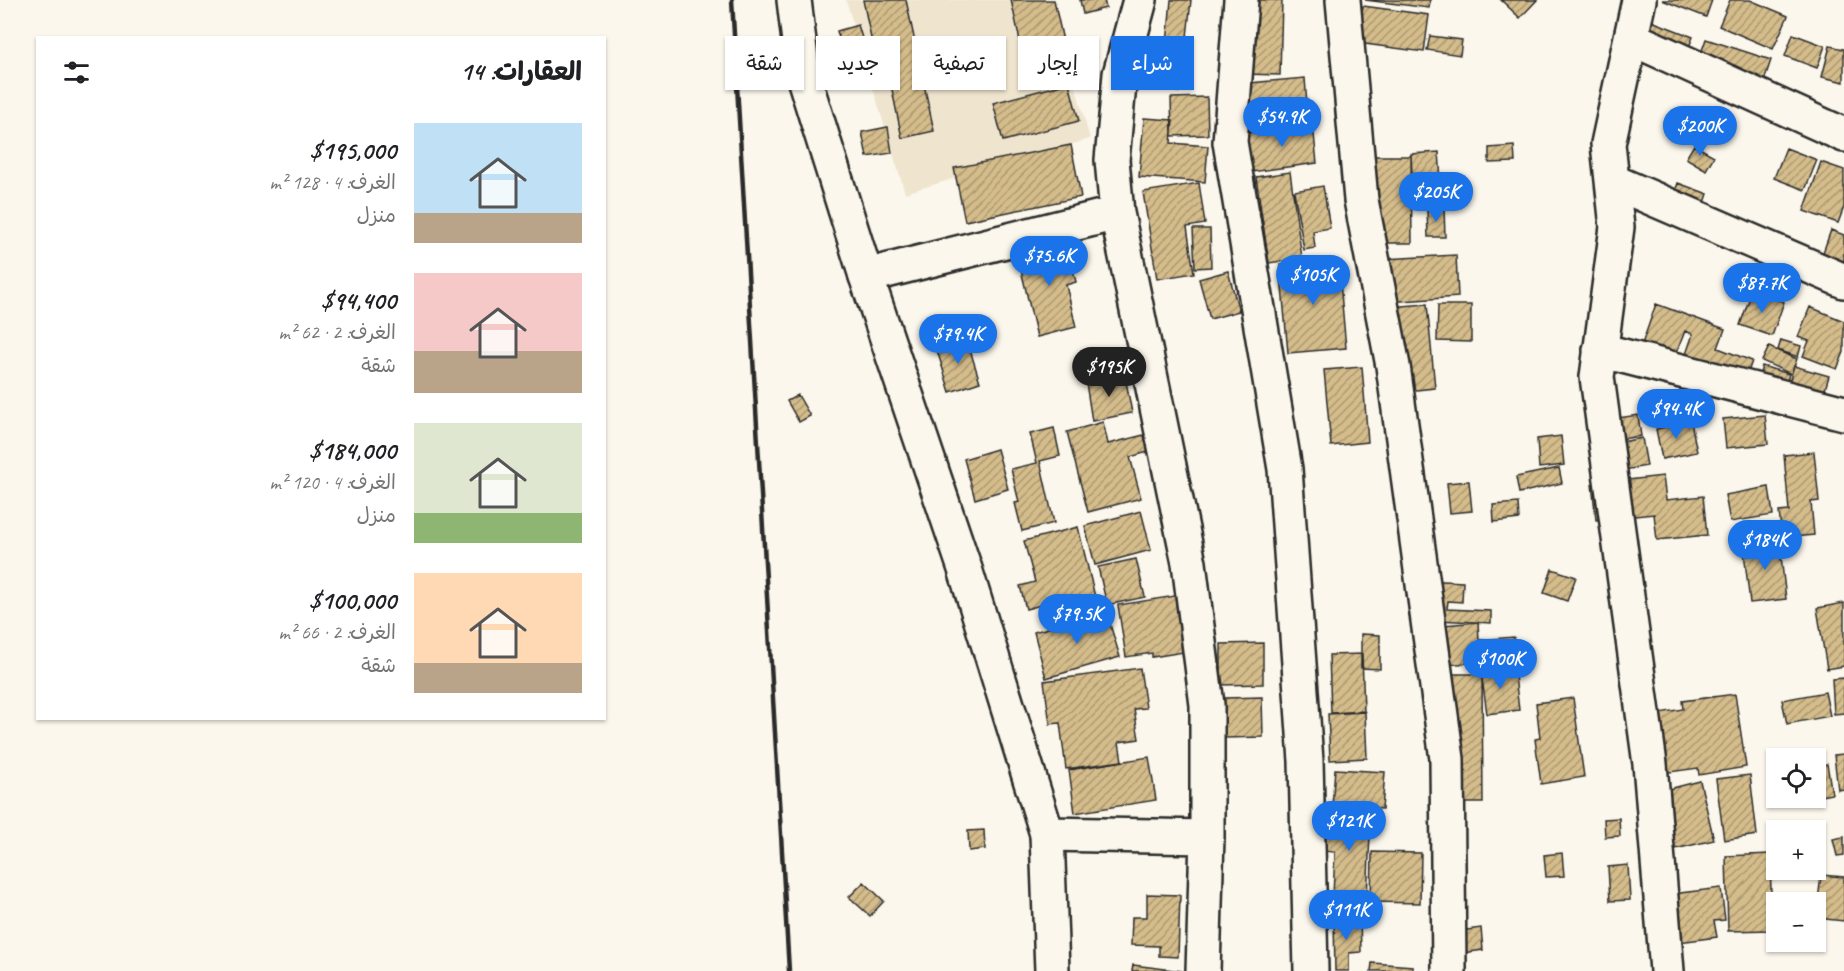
<!DOCTYPE html>
<html lang="ar">
<head>
<meta charset="utf-8">
<style>
  body { margin:0; font-family:Caveat,"Playpen Sans Arabic",sans-serif; background:#f6f6f6; color:#202124; direction:rtl; height:100vh; display:flex; flex-direction:column; font-size:22px; white-space:nowrap }
  * { box-sizing:border-box; margin:0 }
  p { font-size:20px; color:#757577 }
  .icon { flex:none; width:33px; height:33px; fill:none; stroke:currentColor; stroke-width:2; stroke-linecap:round; stroke-linejoin:round }
  .map { position:relative; flex:1; overflow:hidden; direction:ltr }
  .drawer { position:absolute; left:36px; top:36px; width:570px; height:684px; display:flex; flex-direction:column; background:#fff; border-radius:0px; box-shadow:0 2px 4px #0004; direction:rtl }
  .drawer>* { flex:none }
  .top-card { position:absolute; left:624px; top:36px; width:570px; height:54px; direction:rtl; display:flex; gap:12px }
  .fabs { position:absolute; left:1766px; top:748px; display:grid; gap:12px }
  .fabs a { display:grid; place-items:center; width:60px; height:60px; border-radius:0px; background:#fff; box-shadow:0 2px 4px #0004; font-size:30px }
  .price { position:absolute; translate:-50% -51px; padding:0 14px; border-radius:21px; background:#1a73e8; color:#fff; font-size:20px; line-height:39px; filter:drop-shadow(0 2px 3px #0008) }
  .price::after { content:''; position:absolute; left:50%; top:36px; width:18px; height:14px; margin-left:-9px; background:inherit; clip-path:polygon(0 0,100% 0,50% 100%) }
  .price.on { background:#222; color:#fff }
  ul { padding:0; list-style:none }
  li { display:flex; align-items:center; gap:18px; height:150px; padding:0 24px }
  li span { display:grid; place-items:center; flex:none; width:168px; height:120px; border-radius:0px; color:#555 }
  li>.icon { margin-inline-start:auto }
  span .icon { width:72px; height:72px; fill:#fffc; stroke-width:1 }
  li b { font-size:26px }
  h2 { display:flex; justify-content:space-between; align-items:center; height:72px; padding:0 24px; font-size:26px }
  .chip { padding:0 21px; border-radius:0px; background:#fff; box-shadow:0 2px 4px #0004; font-size:21px; line-height:54px }
  .chip.on { background:#1a73e8; color:#fff }
  .map>svg:first-child { display:block }
  .built { fill:#efe5cf }
  .building { fill:url(#building-hatch); stroke:#2b2b2b; stroke-width:1.5 }
  .lines { fill:none; stroke-linecap:round; stroke-linejoin:round }
  .minor-casing { stroke:#2b2b2b; stroke-width:38 }
  .major-casing { stroke:#2b2b2b; stroke-width:38 }
  .minor { stroke:#fbf7ec; stroke-width:33 }
  .major { stroke:#fbf7ec; stroke-width:33 }
  .rail { stroke:#2b2b2b; stroke-width:4.5 }
</style>
</head>
<body>
<div class="map">
<svg width="1844" height="971" viewBox="0 0 1844 971">
  <defs>
    <pattern id="building-hatch" width="6" height="6" patternUnits="userSpaceOnUse" patternTransform="scale(1.5)"><rect width="6" height="6" fill="#d4bc8b"/><path d="M-1 1l2-2M0 6l6-6M5 7l2-2" fill="none" stroke="#ac9972"/></pattern>
  </defs>
  <rect width="100%" height="100%" fill="#fbf7ec"/>
  <filter id="ink" filterUnits="userSpaceOnUse"><feTurbulence type="fractalNoise" baseFrequency=".0167" numOctaves="2"/><feDisplacementMap in="SourceGraphic" scale="12" xChannelSelector="R" yChannelSelector="G"/><feConvolveMatrix kernelMatrix="1 2 1 2 8 2 1 2 1" color-interpolation-filters="sRGB"/></filter>
  <g filter="url(#ink)">
    <path class="built" d="M846,0H1052L1090,139L905,193Z"/>
    <path class="building" d="M863,0H906L934,131L902,138L883,46L873,48Z
      M1011,0H1054L1071,77L1030,86Z
      M1080,0H1104L1106,8L1083,14Z
      M1171,0H1191L1186,46L1167,44Z
      M1247,0H1282L1280,75L1245,74Z
      M1365,0H1430L1429,8Z
      M1501,0H1537L1520,18Z
      M1662,0H1712L1706,17Z
      M1730,0H1750L1788,16L1773,49L1719,26Z
      M1363,6L1429,15L1424,52L1358,43Z
      M1636,15L1693,37L1682,64Z
      M858,25L870,64L848,70L837,31Z
      M1793,34L1825,46L1817,68L1785,56Z
      M1430,36L1462,40L1460,55L1427,50Z
      M1706,39L1771,60L1758,99L1692,79Z
      M1830,46L1844,49V82L1822,77Z
      M1141,53L1186,65L1179,92L1134,81Z
      M1305,78L1308,119L1253,124L1250,83Z
      M1069,83L1079,121L1003,141L993,103Z
      M1207,97L1208,135L1172,136L1171,98Z
      M1144,118L1173,120L1171,143L1208,146L1205,182L1139,177Z
      M1313,125L1317,163L1251,172L1246,133Z
      M888,127L892,153L867,157L862,132Z
      M1071,145L1081,197L965,221L954,168Z
      M1694,145L1714,156L1706,170L1686,158Z
      M1514,146L1515,162L1489,163V148Z
      M1786,148L1817,160L1805,190L1774,178Z
      M1439,152L1442,193L1413,196L1411,154Z
      M1372,156H1411L1412,243H1373Z
      M1821,162L1844,170V207L1838,223L1804,211Z
      M1290,172L1302,258L1269,263L1256,177Z
      M1199,183L1205,224L1187,227L1194,273L1157,279L1143,192Z
      M1678,183L1708,194L1698,223L1668,212Z
      M1323,186L1330,228L1313,231L1315,248L1304,250L1294,191Z
      M1427,209H1444L1445,237H1428Z
      M1193,229H1210L1211,267L1195,268Z
      M1831,230L1844,235V284L1813,281Z
      M1066,241L1076,282L1066,285L1076,327L1037,337L1017,253Z
      M1456,255L1458,297L1387,302L1384,259Z
      M1338,260L1346,348L1288,353L1280,265Z
      M1228,271L1239,311L1210,319L1199,279Z
      M1752,291L1784,302L1772,336L1740,325Z
      M1427,304L1435,388L1397,392L1389,307Z
      M1656,304L1725,329L1718,348L1752,361L1743,386L1683,363L1693,334L1685,331L1674,359L1641,347Z
      M1438,305H1471V342L1437,341Z
      M1810,307L1844,321V352L1837,369L1803,356L1809,341L1798,337Z
      M966,337L980,382L950,392L936,347Z
      M1781,340L1801,346L1798,357L1778,350Z
      M1769,347L1797,359L1791,374L1762,361Z
      M1762,366L1789,374L1782,400L1755,392Z
      M1794,366L1829,376L1819,409L1784,399Z
      M1362,367L1368,442L1331,446L1324,370Z
      M1125,376L1132,413L1092,421L1086,383Z
      M798,395L810,416L799,422L787,401Z
      M1638,415L1641,436L1594,443L1591,422Z
      M1765,415L1768,444L1726,448L1723,419Z
      M1103,422L1108,444L1144,435L1148,452L1130,457L1141,498L1088,512L1067,432Z
      M1691,422L1697,452L1662,459L1656,429Z
      M1054,428L1060,456L1040,461L1054,523L1022,531L1015,503L1019,502L1011,469L1037,463L1030,434Z
      M1561,436L1564,465L1539,468L1537,439Z
      M1642,438L1647,466L1602,474L1597,447Z
      M997,449L1008,489L975,499L964,459Z
      M1814,452L1819,501L1811,502L1814,535L1782,538L1779,512L1789,511L1784,455Z
      M1559,468L1562,483L1519,493L1516,477Z
      M1663,476L1666,500L1703,496L1707,535L1657,540L1654,514L1596,520L1592,484Z
      M1469,481L1472,511L1450,513L1447,483Z
      M1769,487L1773,515L1730,522L1725,495Z
      M1518,503L1519,519L1494,522L1493,505Z
      M1141,511L1151,550L1095,565L1085,526Z
      M1078,527L1098,609L1046,623L1041,605L1026,609L1020,586L1035,582L1024,541Z
      M1779,539L1786,599L1750,603L1743,544Z
      M1136,559L1145,597L1107,605L1098,567Z
      M1552,569L1576,577L1567,601L1544,593Z
      M1423,580L1463,582L1462,602L1448,601L1447,609L1491,611V623L1421,619Z
      M1175,596L1184,652L1152,657V653L1126,657L1118,605Z
      M1844,603V666L1827,669L1817,608Z
      M1106,611L1120,657L1046,678L1034,632Z
      M1478,622L1479,640L1514,637L1515,659L1435,666L1432,626Z
      M1361,634L1380,635V669L1361,668Z
      M1263,643V684L1221,685V644Z
      M1362,654L1364,711L1331,713L1329,655Z
      M1514,667L1519,710L1487,714L1481,671Z
      M1140,668L1146,708L1134,709L1139,739L1119,742L1122,761L1066,769L1060,723L1050,724L1044,681Z
      M1449,674H1482L1483,803H1449Z
      M1844,678V713L1834,714L1832,679Z
      M1825,692L1830,716L1787,724L1782,700Z
      M1735,694L1746,767L1699,775L1698,768L1655,774L1648,715L1683,709L1682,701Z
      M1262,697L1263,737L1225,738L1224,698Z
      M1573,698L1584,777L1541,784L1535,739L1540,738L1536,703Z
      M1365,712L1367,758L1330,760L1328,714Z
      M1844,754V789L1838,790L1834,755Z
      M1149,757L1156,800L1075,813L1069,770Z
      M1827,764L1832,794L1815,797V765Z
      M1335,769L1385,772L1382,809L1332,806Z
      M1750,775L1757,835L1724,840L1716,779Z
      M1700,781L1714,840L1671,850L1657,792Z
      M1327,812L1371,814L1367,898L1333,896L1335,852L1325,851Z
      M1619,818L1620,836L1605,837L1604,819Z
      M984,830L985,849L969,851L968,831Z
      M1844,837V855L1837,856L1833,839Z
      M1372,852L1421,853L1420,903L1371,902Z
      M1562,853L1564,876L1546,877L1544,855Z
      M1770,854L1772,930L1728,931L1726,856Z
      M1628,865L1630,900L1610,901L1608,867Z
      M1821,875L1844,877V921L1816,918Z
      M864,882L884,901L870,916L849,897Z
      M1721,888L1725,920L1714,921L1717,937L1679,942L1672,894Z
      M1147,894L1180,895L1178,957L1159,956V946L1131,945L1132,917H1147Z
      M1360,918L1361,952L1349,953V971H1335L1334,919Z
      M1481,928L1483,950L1463,953L1460,931Z
      M1372,963L1413,966V971H1371Z
      M1133,965L1182,971H1132Z"/>
    <g class="lines">
      <g class="minor-casing">
        <path id="minor" d="M1140,0L1120,74L1112,160L1117,213L1189,563L1207,705V837L1203,971
          M1241,0L1230,142L1285,469L1306,761L1311,971
          M1343,0L1361,200L1393,366L1447,759L1449,971
          M1639,0L1608,144L1617,227L1597,377L1650,764L1667,971
          M1631,38L1844,135
          M1612,181L1844,281
          M866,276L1117,213
          M1600,350L1844,413
          M1047,834L1207,837"/>
      </g>
      <g class="major-casing">
        <path id="major" d="M794,0L803,75L866,276L965,569L1047,834L1052,971"/>
      </g>
      <use href="#minor" class="minor"/>
      <use href="#major" class="major"/>
      <path class="rail" d="M732,0L789,971"/>
    </g>
  </g>
</svg>
<div class="fabs">
<a><svg class="icon" aria-label="locate" viewBox="0 0 24 24"><circle cx="12" cy="12" r="6"/><path d="M12 2v4M12 18v4M2 12h4M18 12h4"/></svg></a>
<a>+</a>
<a>−</a>
</div>
<b class="price" style="left:1282px;top:148px">$54.9K</b>
<b class="price" style="left:1700px;top:157px">$200K</b>
<b class="price" style="left:1436px;top:223px">$205K</b>
<b class="price" style="left:1049px;top:287px">$75.6K</b>
<b class="price" style="left:1313px;top:306px">$105K</b>
<b class="price" style="left:1762px;top:314px">$87.7K</b>
<b class="price" style="left:958px;top:365px">$79.4K</b>
<b class="price on" style="left:1109px;top:398px">$195K</b>
<b class="price" style="left:1676px;top:440px">$94.4K</b>
<b class="price" style="left:1765px;top:571px">$184K</b>
<b class="price" style="left:1077px;top:645px">$79.5K</b>
<b class="price" style="left:1500px;top:690px">$100K</b>
<b class="price" style="left:1349px;top:852px">$121K</b>
<b class="price" style="left:1346px;top:941px">$111K</b>
<div class="top-card">
<a class="chip on">شراء</a>
<a class="chip">إيجار</a>
<a class="chip">تصفية</a>
<a class="chip">جديد</a>
<a class="chip">شقة</a>
</div>
<section class="drawer">
<h2>العقارات: 14<svg class="icon" aria-label="filters" viewBox="0 0 24 24"><path d="M4 7h16M4 17h16"/><circle cx="9" cy="7" r="2"/><circle cx="15" cy="17" r="2"/></svg></h2>
<ul>
<li><span style="background:linear-gradient(#bfe0f5 75%,#b9a48a 0)"><svg class="icon" aria-label="home" viewBox="0 0 24 24"><path d="M3 11l9-7 9 7M6 9v11h12V9"/></svg></span><div><b>$195,000</b><p>الغرف: 4 · 128 m²</p><p>منزل</p></div></li>
<li><span style="background:linear-gradient(#f6c9c9 65%,#b9a48a 0)"><svg class="icon" aria-label="home" viewBox="0 0 24 24"><path d="M3 11l9-7 9 7M6 9v11h12V9"/></svg></span><div><b>$94,400</b><p>الغرف: 2 · 62 m²</p><p>شقة</p></div></li>
<li><span style="background:linear-gradient(#dfe7d0 75%,#8fb573 0)"><svg class="icon" aria-label="home" viewBox="0 0 24 24"><path d="M3 11l9-7 9 7M6 9v11h12V9"/></svg></span><div><b>$184,000</b><p>الغرف: 4 · 120 m²</p><p>منزل</p></div></li>
<li><span style="background:linear-gradient(#ffd9b3 75%,#b9a48a 0)"><svg class="icon" aria-label="home" viewBox="0 0 24 24"><path d="M3 11l9-7 9 7M6 9v11h12V9"/></svg></span><div><b>$100,000</b><p>الغرف: 2 · 66 m²</p><p>شقة</p></div></li>
</ul>
</section>
</div>
</body>
</html>
